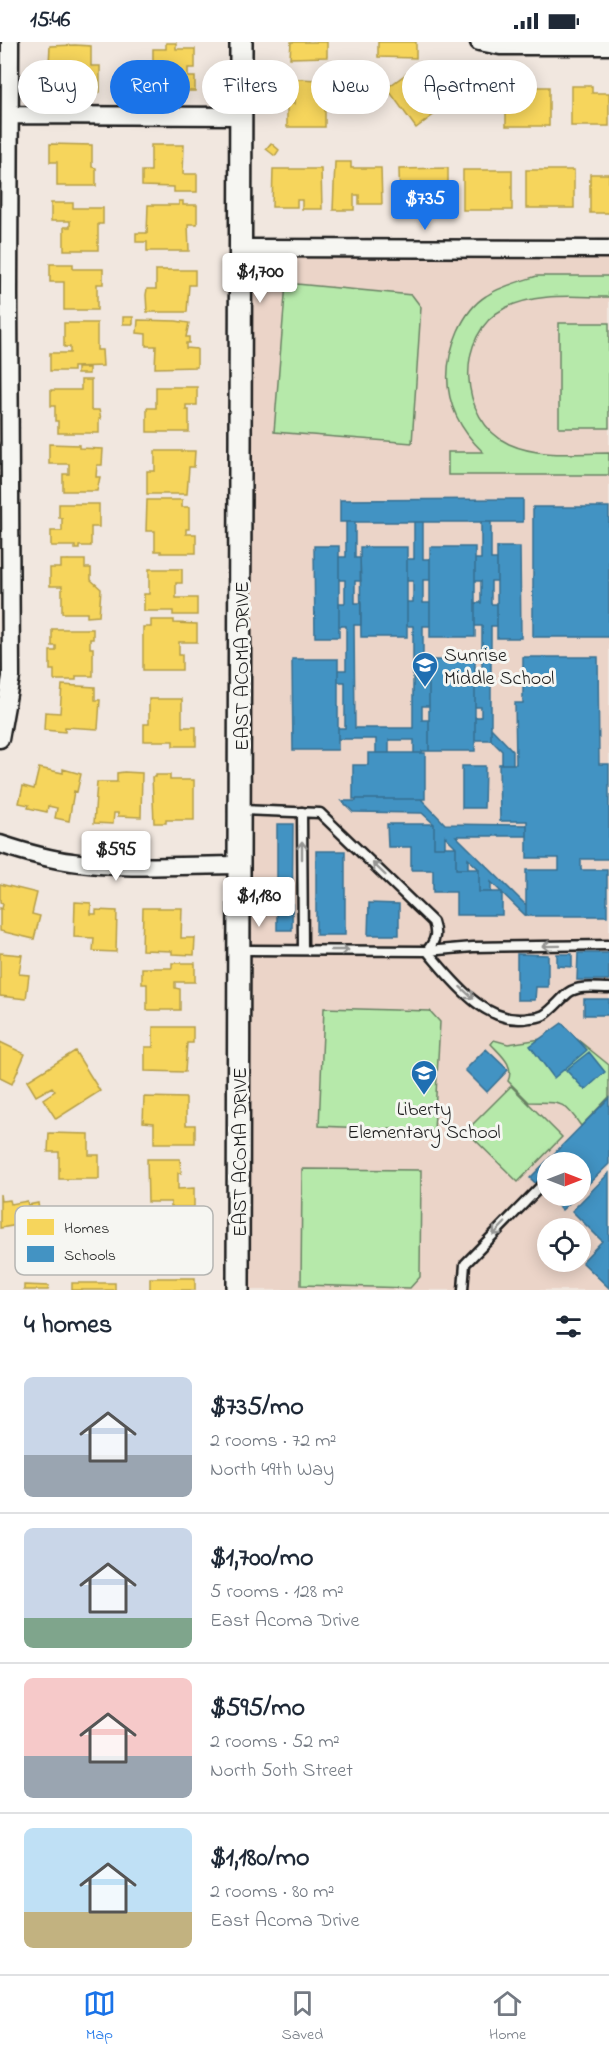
<!DOCTYPE html>
<html lang="en">
<head>
<meta charset="utf-8">
<style>
  body { margin:0; font-family:"Indie Flower",sans-serif; background:#f2f2f3; color:#1f2937; height:100vh; display:flex; flex-direction:column; font-size:22px; white-space:nowrap }
  * { box-sizing:border-box; margin:0 }
  p { font-size:20px; color:#747a83 }
  .icon { flex:none; width:33px; height:33px; fill:none; stroke:currentColor; stroke-width:2; stroke-linecap:round; stroke-linejoin:round }
  .map { position:relative; height:1248px; overflow:hidden }
  .side { display:flex; flex-direction:column; background:#fff; flex:1 }
  .side>* { flex:none }
  .hud { position:absolute; left:18px; top:18px; width:573px; height:54px; display:flex; gap:12px }
  .needle { width:39px; rotate:90deg }
  .tools { position:absolute; left:537px; top:1110px; display:grid; gap:12px }
  .tools a { display:grid; place-items:center; width:54px; height:54px; border-radius:50%; background:#fff; box-shadow:0 3px 15px #0003; font-size:30px }
  .price { position:absolute; translate:-50% -51px; padding:0 14px; border-radius:6px; background:#fff; color:#222; font-size:20px; line-height:39px; filter:drop-shadow(0 2px 3px #0008) }
  .price::after { content:''; position:absolute; left:50%; top:36px; width:18px; height:14px; margin-left:-9px; background:inherit; clip-path:polygon(0 0,100% 0,50% 100%) }
  .price.active { background:#1a73e8; color:#fff }
  ul { padding:0; list-style:none }
  li { display:flex; align-items:center; gap:18px; height:150px; padding:0 24px }
  li+li { border-top:2px solid #e0e1e3 }
  li span { display:grid; place-items:center; flex:none; width:168px; height:120px; border-radius:9px; color:#555 }
  li>.icon { margin-inline-start:auto }
  span .icon { width:72px; height:72px; fill:#fffc; stroke-width:1 }
  li b { font-size:26px }
  h2 { display:flex; justify-content:space-between; align-items:center; height:72px; padding:0 24px; font-size:26px }
  .tag { padding:0 21px; border-radius:27px; background:#fff; box-shadow:0 3px 15px #0003; font-size:21px; line-height:54px }
  .tag.active { background:#1a73e8; color:#fff }
  .status { display:flex; justify-content:space-between; align-items:center; height:42px; padding:0 30px; background:#fff; direction:ltr }
  .status svg { height:16px; fill:currentColor }
  .menu { display:flex; justify-content:space-around; align-items:center; height:84px; border-top:2px solid #e0e1e3; background:#fff; font-size:16px; color:#747a83 }
  .menu a { display:grid; justify-items:center; gap:3px }
  .menu .active { color:#1a73e8 }
  .map>svg:first-child { display:block }
  .built { fill:#ebd4c8; fill-rule:evenodd }
  .green { fill:#b6e9aa; stroke:#698263; stroke-width:1.5 }
  .homes { fill:#f6d55c; stroke:#b59e49; stroke-width:1.5 }
  .schools { fill:#4393c3; stroke:#376f91; stroke-width:1.5 }
  .lines { fill:none; stroke-linecap:round; stroke-linejoin:round }
  .service-casing { stroke:#1c1c1c; stroke-width:13 }
  .minor-casing { stroke:#1c1c1c; stroke-width:21 }
  .tertiary-casing { stroke:#1c1c1c; stroke-width:26 }
  .service { stroke:#f6f6f2; stroke-width:8 }
  .minor { stroke:#f6f6f2; stroke-width:16 }
  .tertiary { stroke:#f6f6f2; stroke-width:21 }
  .oneway { stroke:#949492 }
  .labels { text-anchor:middle; stroke-width:6; stroke-linejoin:round; paint-order:stroke }
  .poi-label { font-size:20px; fill:#1c1c1c; stroke:#f6f6f2; text-anchor:start }
  .street-label { font-size:20px; fill:#1c1c1c; stroke:#f6f6f2 }
  .key { fill:#f6f6f2; stroke:#b5b5b2; stroke-width:1.5 }
  .key-label { font-size:16px; fill:#1c1c1c }
</style>
</head>
<body>
<div class="status"><b>15:46</b><svg viewBox="0 0 49 12"><path d="M0 12V9h3v3zM5 12V6h3v6zM10 12V3h3v9zM15 12V0h3v12zM26 1h20v11H26zM47 4h2v5h-2z"/></svg></div>
<div class="map">
<svg width="609" height="1248" viewBox="0 0 609 1248">
  <rect width="100%" height="100%" fill="#f1e7df"/>
  <filter id="ink" filterUnits="userSpaceOnUse"><feTurbulence type="fractalNoise" baseFrequency=".0167" numOctaves="2"/><feDisplacementMap in="SourceGraphic" scale="12" xChannelSelector="R" yChannelSelector="G"/><feConvolveMatrix kernelMatrix="1 2 1 2 8 2 1 2 1" color-interpolation-filters="sRGB"/></filter>
  <g filter="url(#ink)">
    <path class="built" d="M241,206L609,208V1248H238ZM548,1120H580V1154H548ZM548,1186H580V1220H548Z"/>
    <path class="green" d="M537,234H609V255C575,255 537,250 505,266C454,292 458,378 509,402C540,416 577,411 609,411V433H448V410H483C447,375 438,335 458,289C464,276 473,262 486,254C501,244 521,239 537,234Z
      M286,241L412,253L421,265L412,401L274,390Z
      M559,281H609V386H559Z
      M324,966L430,969L440,980L434,1089L319,1084Z
      M561,994L578,998L609,1023V1055L581,1084C563,1057 560,1061 529,1060L508,1039C515,1023 501,1013 491,1002L494,998L508,1002Z
      M511,1044L562,1095L518,1140L466,1089Z
      M302,1127L421,1128L420,1235L410,1246L301,1243Z"/>
    <path class="homes" d="M291,0H327V15L290,16Z
      M378,0H416V16L378,15Z
      M166,1H176V7H195V26H188V35H195V49H149V30H153V7H166Z
      M75,3L91,4V24H100V50L58,49V28H61V22H49L50,4Z
      M414,26L431,50L436,47L448,62L416,86L387,46Z
      M317,31H329V38H337V55H325V85H287V61L294,62V56H286V36L317,38Z
      M571,44H592V51H609V84H571Z
      M506,45H549V84H506Z
      M271,101L279,108L275,114L266,107Z
      M50,102L92,103V125L96,126V144H57V120H50Z
      M151,103H184L183,132H197V150H174V145L142,144V129H151Z
      M335,120H351V126H381L382,162H359V153H354V168H333Z
      M448,126V166L400,167L399,127Z
      M273,127H321L322,167H302V158H297V165H272Z
      M463,128H512V168H463Z
      M526,128H574V166H526Z
      M590,132H609V171H590Z
      M179,159H183V163H197V182H188L189,209H147V200H136V191H147L148,163H179Z
      M51,161H73V166H103V182H98V208H64V185H70V179H51Z
      M50,222H73V227H103V242H97V268H64V240H50Z
      M156,228H195V243H189L187,270H147L146,253L147,247H156Z
      M123,275H133V282H123Z
      M138,278L176,279L189,281L186,295H189V301H186V306L197,307V325L155,326L156,304H146V292L137,291Z
      M64,281H97V308H102L103,324L73,325V329H50V311H70V305H64Z
      M77,326H89V332H77Z
      M81,338H91V368H99L101,377H99V391H58V379H55V364H51V348H81Z
      M156,345H197V363H186V368H189V390H147V366H156Z
      M49,402L79,403V406L103,407L102,423H97L96,435H100L97,449H63V432H69V422H49Z
      M155,409H195L194,425H189L187,452H147V429H155Z
      M147,458H182V465H189V487H186V492H196V511H161V509H155V489H146Z
      M59,462H99V485H91V504H79V507H75V504H51V489H62V476H59Z
      M61,518H85V526H91V538L101,547L99,574L87,575V571H62V544H50V526H61Z
      M149,527H182V541H176V556H197V573H173V569H144V552H149Z
      M151,578H174V581L197,582V600H179V613H182V628H143V585H151Z
      M52,587H93V597H90V606H93V634H76V638H54V628H50V609H56V604H52Z
      M62,643L95,645V658H100L98,687L65,685V690L44,688L45,670L60,671Z
      M149,657H182V685H196V704H173V699H144V682H149Z
      M39,726L63,731V727L81,732L77,750L74,749L69,779L55,776L57,766L48,764L47,770L28,766L29,763L19,761L23,744L34,747Z
      M124,730L142,731L141,775L118,774V771H114L113,782L94,781L97,740H117V731Z
      M156,733H170V738H194V778H166V781H154L152,735H156Z
      M0,842L37,851L32,872L40,874L34,897L0,889V866L2,867L3,862L0,861Z
      M75,860L91,861V872H96V868L117,869L116,910L93,909L94,896L74,895Z
      M143,866H182L181,896H195L194,913L172,912V909L142,908Z
      M0,911L22,913L19,932L29,933L26,957L0,954Z
      M172,921H195V940H175V946L180,947V968H147V942H142V926H172Z
      M153,985H193V1001H187L185,1030L145,1029V1005H153Z
      M0,1000L25,1012L12,1042L0,1036Z
      M75,1009L100,1049L56,1077L43,1057L55,1049L52,1045L36,1054L27,1039Z
      M144,1055L186,1056V1083H195V1101H154V1081L143,1080Z
      M49,1091L89,1092V1113H99V1137H59V1110H48Z
      M147,1117H180L181,1131H178V1147L194,1146V1165H171V1160H148Z
      M0,1152L1,1159L10,1158L11,1162L27,1159L28,1163L38,1161L40,1174L29,1176L30,1181L0,1186Z
      M150,1236H195V1248H150Z
      M72,1241H115V1248H72Z
      M24,1243L49,1244L48,1248H24Z"/>
    <path class="schools" d="M523,457V480H340V458Z
      M533,465H609V595H533Z
      M346,480H355V516H360L361,539H355V561H361V583H354L355,686H413V584H407V560H413V539H407V517H414V480H423V517H430V538H423V561H430V584H423V629H429V664H422V678H429V709H422V711H414V698H389V711H376V697H338V686H345V640H338V628H346V584H339V561H345V538H339V515H346Z
      M481,480H491V517H497V539H491V562H497V584H491V698H475V675H481V665H475V629H482V584H475V561H481V539H475V517H481Z
      M314,504H339V595H315Z
      M360,505H407V595H361Z
      M430,505H475V595H430Z
      M497,505H520L521,596H497Z
      M523,615H598L599,722H609V817H581V828H607V874H526V828H559V816H527V779H500L499,722H516L515,661H523Z
      M292,617H338V708H293Z
      M429,618H475V709H429Z
      M491,686L513,709V722H502V709L491,698Z
      M368,711H425V757H353V723H368Z
      M462,724H485L484,766H462Z
      M356,757H421L445,782L527,783V794H456L526,863V874L491,840V850H479V827L468,817V827H456V805L445,794V805H434V782L422,771L353,770L342,759H356Z
      M277,782H293L292,888H277Z
      M387,782H434V805H456V827H479V850H502V873H456V850H433V828H411V805H388Z
      M316,809H345V893H316Z
      M369,861L399,862V893H368Z
      M578,911H609V938H577Z
      M517,912L548,913V945H536L535,958H517Z
      M557,912H572V925L557,924Z
      M584,957H609V973H584Z
      M562,981L587,1008L554,1036L530,1004Z
      M486,1007L508,1028L487,1050L465,1028Z
      M589,1010L605,1030L585,1048L566,1028Z
      M609,1056V1122L580,1150V1120H548V1153L530,1136Z
      M609,1131V1246L582,1220L602,1199L572,1169Z
      M548,1154H577L562,1168Z"/>
    <g class="lines">
      <g class="service-casing">
        <path id="service" d="M302,770L303,908
          M240,908L427,909C436,898 437,892 433,880L320,771L240,768
          M427,909C452,938 486,985 530,976C535,976 540,975 544,973C553,967 560,958 568,951C579,943 596,946 609,946
          M427,909L473,905L609,903
          M463,1248L465,1222L540,1145"/>
      </g>
      <g class="minor-casing">
        <path id="minor" d="M479,0L500,4H609
          M10,73L241,74
          M241,206L609,207
          M0,697L11,635L9,250L10,0
          M0,802C24,810 47,817 72,820C123,828 187,823 240,823"/>
      </g>
      <g class="tertiary-casing">
        <path id="tertiary" d="M238,1248L241,0"/>
      </g>
      <use href="#service" class="service"/>
      <use href="#minor" class="minor"/>
      <use href="#tertiary" class="tertiary"/>
    </g>
    <defs><path id="oneway-shaft" d="M-6 0H5M1.5-3L5.5 0L1.5 3" fill="none" stroke-width="1.6" stroke-linecap="round" stroke-linejoin="round" transform="scale(1.5)"/></defs>
    <g class="oneway">
      <use href="#oneway-shaft" transform="translate(302 808) rotate(-90)"/>
      <use href="#oneway-shaft" transform="translate(379 827) rotate(-136)"/>
      <use href="#oneway-shaft" transform="translate(551 904) rotate(179)"/>
      <use href="#oneway-shaft" transform="translate(340 908)"/>
      <use href="#oneway-shaft" transform="translate(467 951) rotate(42)"/>
      <use href="#oneway-shaft" transform="translate(499 1187) rotate(134)"/>
    </g>
  </g>
  <defs>
    <g id="school-pin" transform="scale(1.35)"><path d="M0 17L-7.5 6A9.5 9.5 0 1 1 7.5 6Z" fill="#1f6fb2" stroke="#f6f6f2"/><path d="M0-5L7-2L0 1L-7-2ZM-4 1L0 2.5L4 1V4Q0 6-4 4Z" fill="#fff"/></g>
  </defs>
  <g fill-rule="evenodd">
    <use href="#school-pin" x="425" y="623"/>
    <use href="#school-pin" x="424" y="1031"/>
  </g>
  <g class="labels">
    <g class="poi-label">
      <text x="444" y="619">Sunrise<tspan x="444" dy="23">Middle School</tspan></text>
      <text x="424" y="1073" text-anchor="middle">Liberty<tspan x="424" dy="23">Elementary School</tspan></text>
    </g>
    <g class="street-label">
      <text transform="translate(241 624) rotate(-90)" y="7">EAST ACOMA DRIVE</text>
      <text transform="translate(239 1110) rotate(-90)" y="7">EAST ACOMA DRIVE</text>
    </g>
  </g>
  <rect x="15" y="1164" width="198" height="69" rx="9" class="key"/>
  <rect x="27" y="1177" width="27" height="16" fill="#f6d55c"/>
  <rect x="27" y="1204" width="27" height="16" fill="#4393c3"/>
  <g class="key-label">
    <text x="64" y="1191">Homes</text>
    <text x="64" y="1218">Schools</text>
  </g>
</svg>
<div class="tools">
<a><svg class="needle" viewBox="-14 -14 28 28"><path d="M0-13l5 13h-10z" fill="#e53935"/><path d="M0 13l5-13h-10z" fill="#747a83"/></svg></a>
<a><svg class="icon" aria-label="locate" viewBox="0 0 24 24"><circle cx="12" cy="12" r="6"/><path d="M12 2v4M12 18v4M2 12h4M18 12h4"/></svg></a>
</div>
<b class="price active" style="left:425px;top:189px">$735</b>
<b class="price" style="left:260px;top:262px">$1,700</b>
<b class="price" style="left:116px;top:840px">$595</b>
<b class="price" style="left:259px;top:886px">$1,180</b>
<div class="hud">
<a class="tag">Buy</a>
<a class="tag active">Rent</a>
<a class="tag">Filters</a>
<a class="tag">New</a>
<a class="tag">Apartment</a>
</div>
</div>
<section class="side">
<h2>4 homes<svg class="icon" aria-label="filters" viewBox="0 0 24 24"><path d="M4 7h16M4 17h16"/><circle cx="9" cy="7" r="2"/><circle cx="15" cy="17" r="2"/></svg></h2>
<ul>
<li><span style="background:linear-gradient(#c9d6e8 65%,#9aa5b1 0)"><svg class="icon" aria-label="home" viewBox="0 0 24 24"><path d="M3 11l9-7 9 7M6 9v11h12V9"/></svg></span><div><b>$735/mo</b><p>2 rooms · 72 m²</p><p>North 49th Way</p></div></li>
<li><span style="background:linear-gradient(#c9d6e8 75%,#7fa58c 0)"><svg class="icon" aria-label="home" viewBox="0 0 24 24"><path d="M3 11l9-7 9 7M6 9v11h12V9"/></svg></span><div><b>$1,700/mo</b><p>5 rooms · 128 m²</p><p>East Acoma Drive</p></div></li>
<li><span style="background:linear-gradient(#f6c9c9 65%,#9aa5b1 0)"><svg class="icon" aria-label="home" viewBox="0 0 24 24"><path d="M3 11l9-7 9 7M6 9v11h12V9"/></svg></span><div><b>$595/mo</b><p>2 rooms · 52 m²</p><p>North 50th Street</p></div></li>
<li><span style="background:linear-gradient(#bfe0f5 70%,#c2b280 0)"><svg class="icon" aria-label="home" viewBox="0 0 24 24"><path d="M3 11l9-7 9 7M6 9v11h12V9"/></svg></span><div><b>$1,180/mo</b><p>2 rooms · 80 m²</p><p>East Acoma Drive</p></div></li>
</ul>
</section>
<nav class="menu">
<a class="active"><svg class="icon" aria-label="map" viewBox="0 0 24 24"><path d="M3 6l6-2 6 2 6-2v14l-6 2-6-2-6 2zM9 4v14M15 6v14"/></svg>Map</a>
<a><svg class="icon" aria-label="saved" viewBox="0 0 24 24"><path d="M7 4h10v16l-5-4-5 4z"/></svg>Saved</a>
<a><svg class="icon" aria-label="home" viewBox="0 0 24 24"><path d="M3 11l9-7 9 7M6 9v11h12V9"/></svg>Home</a>
</nav>
</body>
</html>
